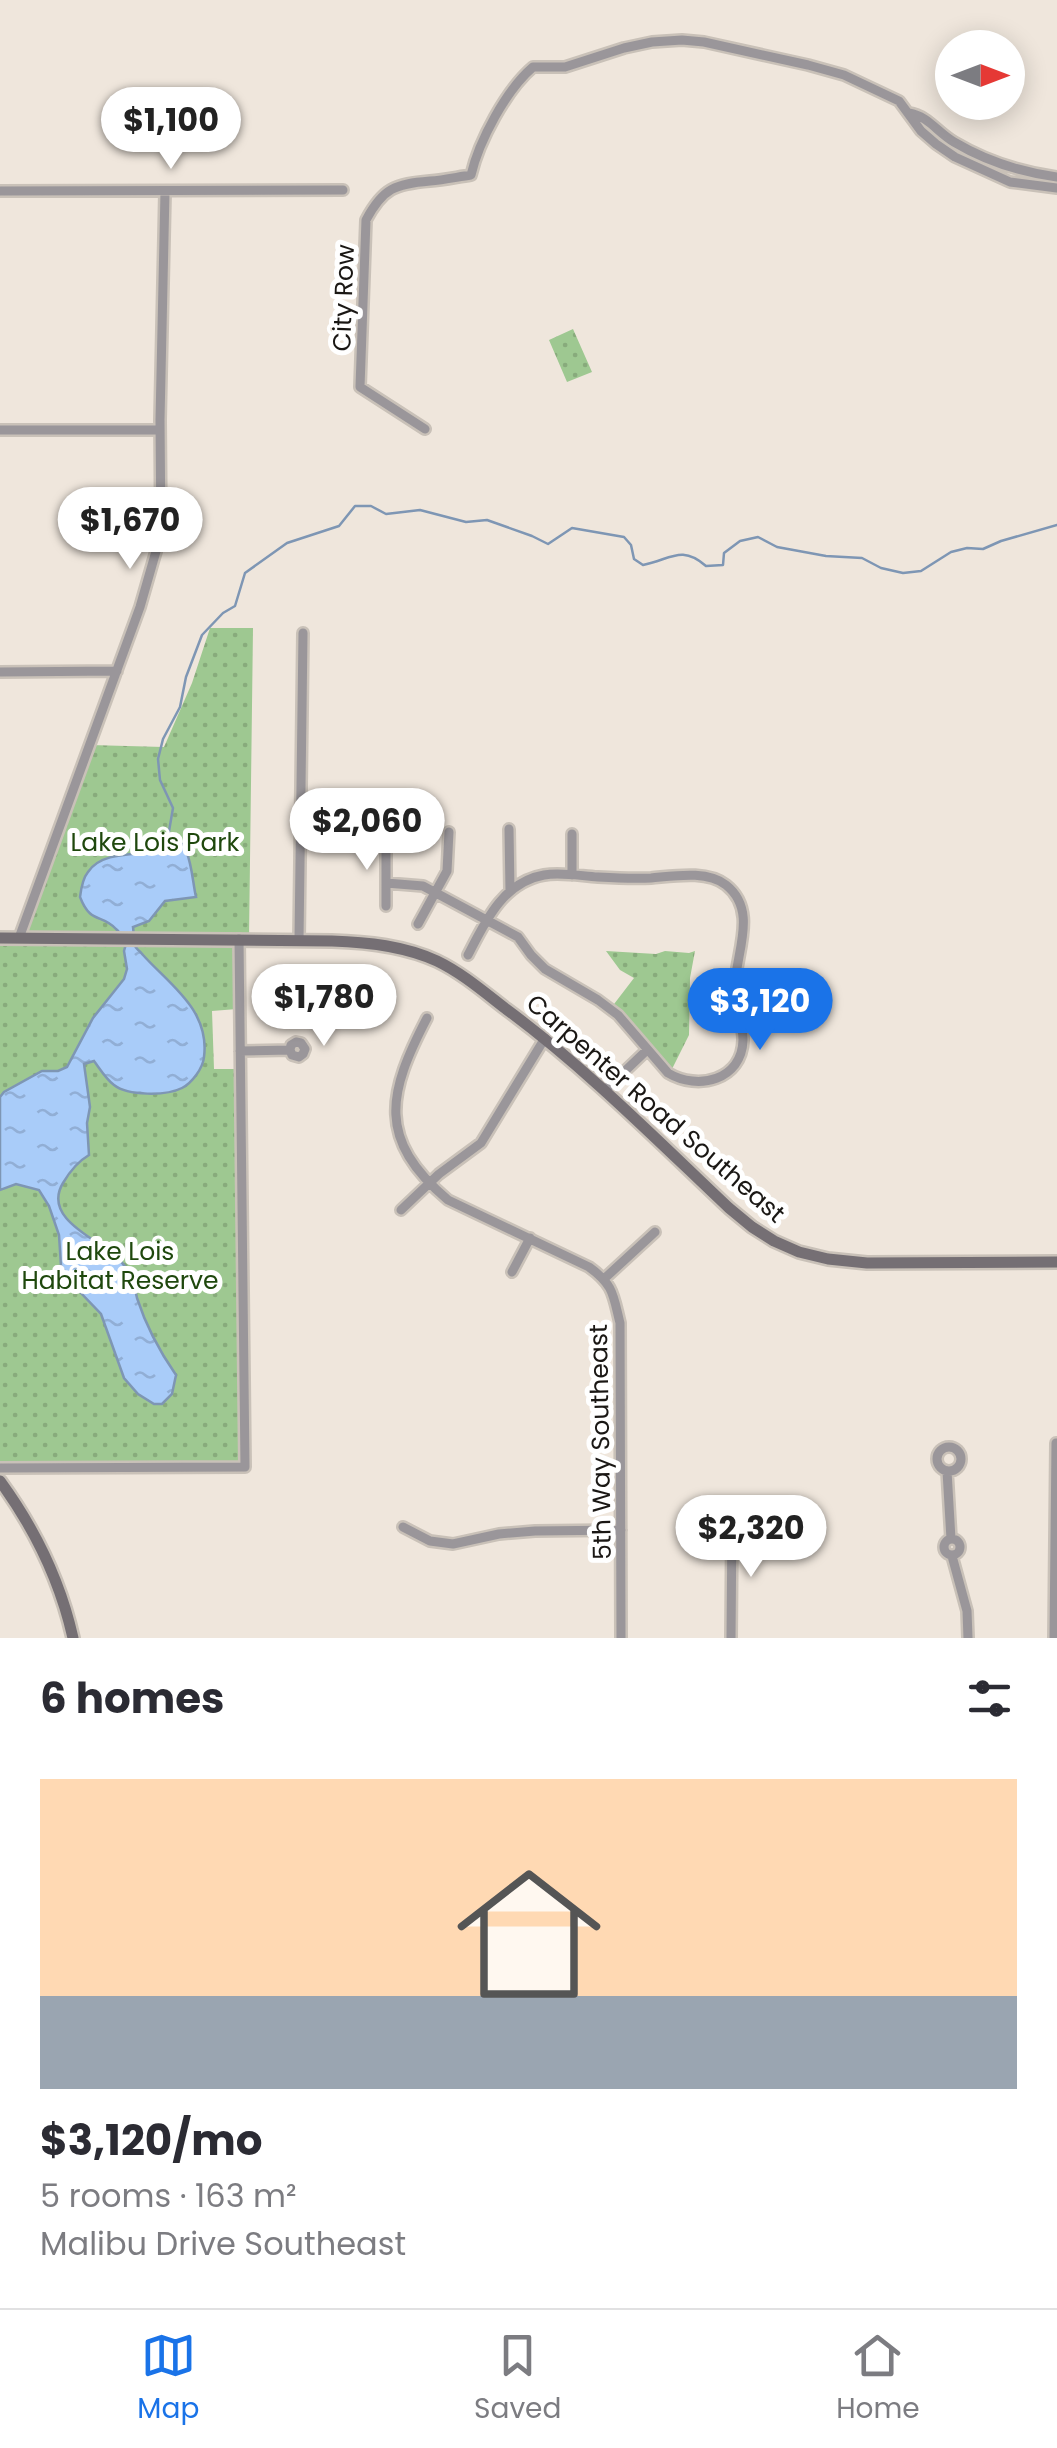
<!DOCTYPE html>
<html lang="en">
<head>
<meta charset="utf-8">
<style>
  body { margin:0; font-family:Poppins,sans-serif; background:#f2f2f3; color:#2b2b33; height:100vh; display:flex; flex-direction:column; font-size:38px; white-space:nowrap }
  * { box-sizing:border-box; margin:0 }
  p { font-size:32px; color:#7c7c81 }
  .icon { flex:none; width:55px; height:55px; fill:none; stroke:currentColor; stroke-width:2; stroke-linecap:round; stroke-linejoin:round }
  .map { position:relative; height:1638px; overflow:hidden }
  .drawer { display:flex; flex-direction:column; background:#fff; flex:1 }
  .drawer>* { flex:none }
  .needle { width:65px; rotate:90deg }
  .tools { position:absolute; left:935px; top:30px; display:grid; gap:20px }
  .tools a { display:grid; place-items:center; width:90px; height:90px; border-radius:50%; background:#fff; box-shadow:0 5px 25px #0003; font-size:50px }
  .price { position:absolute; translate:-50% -85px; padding:0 22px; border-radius:35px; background:#fff; color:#222; font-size:32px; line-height:65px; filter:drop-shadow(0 2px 5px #0008) }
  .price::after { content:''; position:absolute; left:50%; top:60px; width:30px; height:22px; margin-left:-15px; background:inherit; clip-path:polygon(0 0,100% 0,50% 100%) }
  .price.current { background:#1a73e8; color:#fff }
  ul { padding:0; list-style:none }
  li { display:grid; align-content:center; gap:20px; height:530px; padding:0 40px }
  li+li { border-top:2px solid #e1e1e2 }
  li span { display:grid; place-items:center; height:310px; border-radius:0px; color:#555 }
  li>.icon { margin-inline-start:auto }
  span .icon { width:180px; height:180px; fill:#fffc; stroke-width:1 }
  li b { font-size:42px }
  h2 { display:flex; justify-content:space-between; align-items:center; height:120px; padding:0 40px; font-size:42px }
  .tab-bar { display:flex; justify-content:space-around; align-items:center; height:140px; border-top:2px solid #e1e1e2; background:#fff; font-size:28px; color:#7c7c81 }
  .tab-bar a { display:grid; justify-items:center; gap:5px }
  .tab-bar .current { color:#1a73e8 }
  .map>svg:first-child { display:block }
  .green { fill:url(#green-dots) }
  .water { fill:url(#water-ripples); stroke:#7e96b4; stroke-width:2.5 }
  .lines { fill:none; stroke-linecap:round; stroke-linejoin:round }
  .stream { stroke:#7e96b4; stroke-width:2.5 }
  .minor-casing { stroke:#c9c1b8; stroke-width:14 }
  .secondary-casing { stroke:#c9c1b8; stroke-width:16 }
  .minor { stroke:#9a969a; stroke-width:9 }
  .secondary { stroke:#756f74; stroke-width:11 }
  .labels { text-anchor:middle; stroke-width:10; stroke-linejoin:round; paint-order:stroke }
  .street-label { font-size:25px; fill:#1a1714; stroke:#fff }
  .park-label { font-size:25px; fill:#1f480d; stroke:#fff }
</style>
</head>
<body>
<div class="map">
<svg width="1057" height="1638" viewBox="0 0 1057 1638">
  <defs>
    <pattern id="green-dots" width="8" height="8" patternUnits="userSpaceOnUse" patternTransform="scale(2.5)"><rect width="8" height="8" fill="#9ec891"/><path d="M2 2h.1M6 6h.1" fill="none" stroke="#88ab7c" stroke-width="1.8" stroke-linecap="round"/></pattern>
    <pattern id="water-ripples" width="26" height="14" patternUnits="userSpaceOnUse" patternTransform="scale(2.5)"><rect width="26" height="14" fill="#a9ccf9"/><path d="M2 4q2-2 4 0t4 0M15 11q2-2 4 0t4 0" fill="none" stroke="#91aed5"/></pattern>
  </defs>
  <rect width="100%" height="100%" fill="#efe6dc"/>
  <path class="green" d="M573,329L592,372L567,382L549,340Z
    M210,628H253L249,939L237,942V1009L212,1011L214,1069H238L241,1463L2,1466L0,1463V938H19L90,745L164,747L192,683Z
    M606,951L656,954L665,951L689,953L695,951L690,978L689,1035L670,1073L611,1008L634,978L620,970Z"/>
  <path class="water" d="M168,833C192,841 191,875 196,897L165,901L149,921L133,927C134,932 133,938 134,943C136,951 138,948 143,955C170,985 210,1010 204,1057C203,1068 192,1083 182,1088C166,1096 128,1096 114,1085C106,1079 100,1069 94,1061L84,1064L90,1107L87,1123L89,1155C77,1162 70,1171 63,1183C43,1216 91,1237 111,1252C118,1257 127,1268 131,1276C135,1282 135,1291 137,1298C146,1326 160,1352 176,1375L172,1394L162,1404H154L138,1394L124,1378L101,1314L80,1292L61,1266L59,1235L49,1206L39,1190L16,1184L0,1190V1097L4,1092L42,1071H58L67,1067L93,1018L124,979L127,969L124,951L126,944C123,939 121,933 116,929C101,913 91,925 80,897C81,889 83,878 88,872C101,852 133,855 153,852Z"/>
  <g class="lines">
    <path class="stream" d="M168,837L173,808L160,780L158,759L163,739L180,707L186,677L202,635L223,613L235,606L245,573L287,543L339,526L355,506H371L386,514L420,510L466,522L487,520L532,536L548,544L572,528L624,537L631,545L634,559L643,565C670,560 681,544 706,566L723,565L724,553L740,541L758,537L777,547L826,556L862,558L881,568L903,573L921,571L951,552L967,548L983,549L1001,541L1057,525"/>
    <g class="minor-casing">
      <path id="minor" d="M909,113C928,116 937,132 954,142C986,161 1020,172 1057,177
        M0,191L343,190
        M425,429L360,387L366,220C383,188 395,184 430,181C444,180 457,177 471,175C479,141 506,90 533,67H565L624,48L652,42L682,40L704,42L808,65L844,75L899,101L921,131L936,144L955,157L1010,182L1057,188
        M0,430H160
        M0,672L117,671
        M509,829L510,891
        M572,834V875
        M386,883L423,886L518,937L531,955L545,969L598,1000L618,1015L668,1073C698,1091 742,1080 743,1040C743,1022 735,1005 735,987C735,954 759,911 726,885C707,870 674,876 651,878C634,879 615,878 598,877C581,876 561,872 544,875C503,882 485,922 468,955
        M386,906V841
        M418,924L447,871L449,832
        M19,938L140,607L161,534L160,420L165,192
        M299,940L303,633
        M427,1018C388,1093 376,1139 448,1200L589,1267C614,1285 613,1295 620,1323L621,1638
        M240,1051L290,1050L291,1045L296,1042L301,1043L305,1049L303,1054L299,1057L292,1055L290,1050
        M604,1091L647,1050
        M401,1210L439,1174L481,1143L545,1038
        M512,1272L530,1238
        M605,1278L655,1232
        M937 1459a12 12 0 1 1 24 0a12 12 0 1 1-24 0Z
        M0,1468L245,1467L239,939
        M947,1471L951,1539
        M403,1527L430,1541L453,1544L499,1534L535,1531L621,1530
        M944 1547a8 8 0 1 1 16 0a8 8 0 1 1-16 0Z
        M952,1556L967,1611L968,1638
        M731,1638L732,1522
        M1054,1638L1056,1443"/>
    </g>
    <g class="secondary-casing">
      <path id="secondary" d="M0,938L332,941C368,942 404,946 437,961C462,973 484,992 506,1009C586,1068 657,1140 729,1208L752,1227L774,1241L799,1252L828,1259L867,1263L1057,1262
        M0,1481C35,1529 60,1580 73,1638"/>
    </g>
    <use href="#minor" class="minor"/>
    <use href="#secondary" class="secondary"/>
  </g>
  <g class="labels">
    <g class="street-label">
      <text transform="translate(343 298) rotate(-88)" y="9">City Row</text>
      <text transform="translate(656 1108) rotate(41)" y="9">Carpenter Road Southeast</text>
      <text transform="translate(600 1442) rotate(-91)" y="9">5th Way Southeast</text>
    </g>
    <g class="park-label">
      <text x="155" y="851">Lake Lois Park</text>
      <text x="120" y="1260">Lake Lois<tspan x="120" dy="29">Habitat Reserve</tspan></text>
    </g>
  </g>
</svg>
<div class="tools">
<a><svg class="needle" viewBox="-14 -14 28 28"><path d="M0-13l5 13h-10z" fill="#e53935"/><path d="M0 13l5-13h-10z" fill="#7c7c81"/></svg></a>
</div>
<b class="price" style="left:171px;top:172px">$1,100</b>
<b class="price" style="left:130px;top:572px">$1,670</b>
<b class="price" style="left:367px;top:873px">$2,060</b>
<b class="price" style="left:324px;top:1049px">$1,780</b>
<b class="price current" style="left:760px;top:1053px">$3,120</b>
<b class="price" style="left:751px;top:1580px">$2,320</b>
</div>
<section class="drawer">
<h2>6 homes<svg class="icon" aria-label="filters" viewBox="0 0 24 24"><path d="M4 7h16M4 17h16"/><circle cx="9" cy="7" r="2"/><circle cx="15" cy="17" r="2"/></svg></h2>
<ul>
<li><span style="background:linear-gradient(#ffd9b3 70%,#9aa5b1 0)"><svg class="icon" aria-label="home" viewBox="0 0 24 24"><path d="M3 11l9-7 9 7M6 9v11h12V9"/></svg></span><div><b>$3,120/mo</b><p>5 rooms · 163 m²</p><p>Malibu Drive Southeast</p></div></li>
</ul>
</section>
<nav class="tab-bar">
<a class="current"><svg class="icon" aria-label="map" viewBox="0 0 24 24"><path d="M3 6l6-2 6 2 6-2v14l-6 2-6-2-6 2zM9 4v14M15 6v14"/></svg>Map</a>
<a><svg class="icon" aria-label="saved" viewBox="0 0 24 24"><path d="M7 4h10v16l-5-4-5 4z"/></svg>Saved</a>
<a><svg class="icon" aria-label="home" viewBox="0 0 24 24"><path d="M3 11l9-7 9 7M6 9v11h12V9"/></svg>Home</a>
</nav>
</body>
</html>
